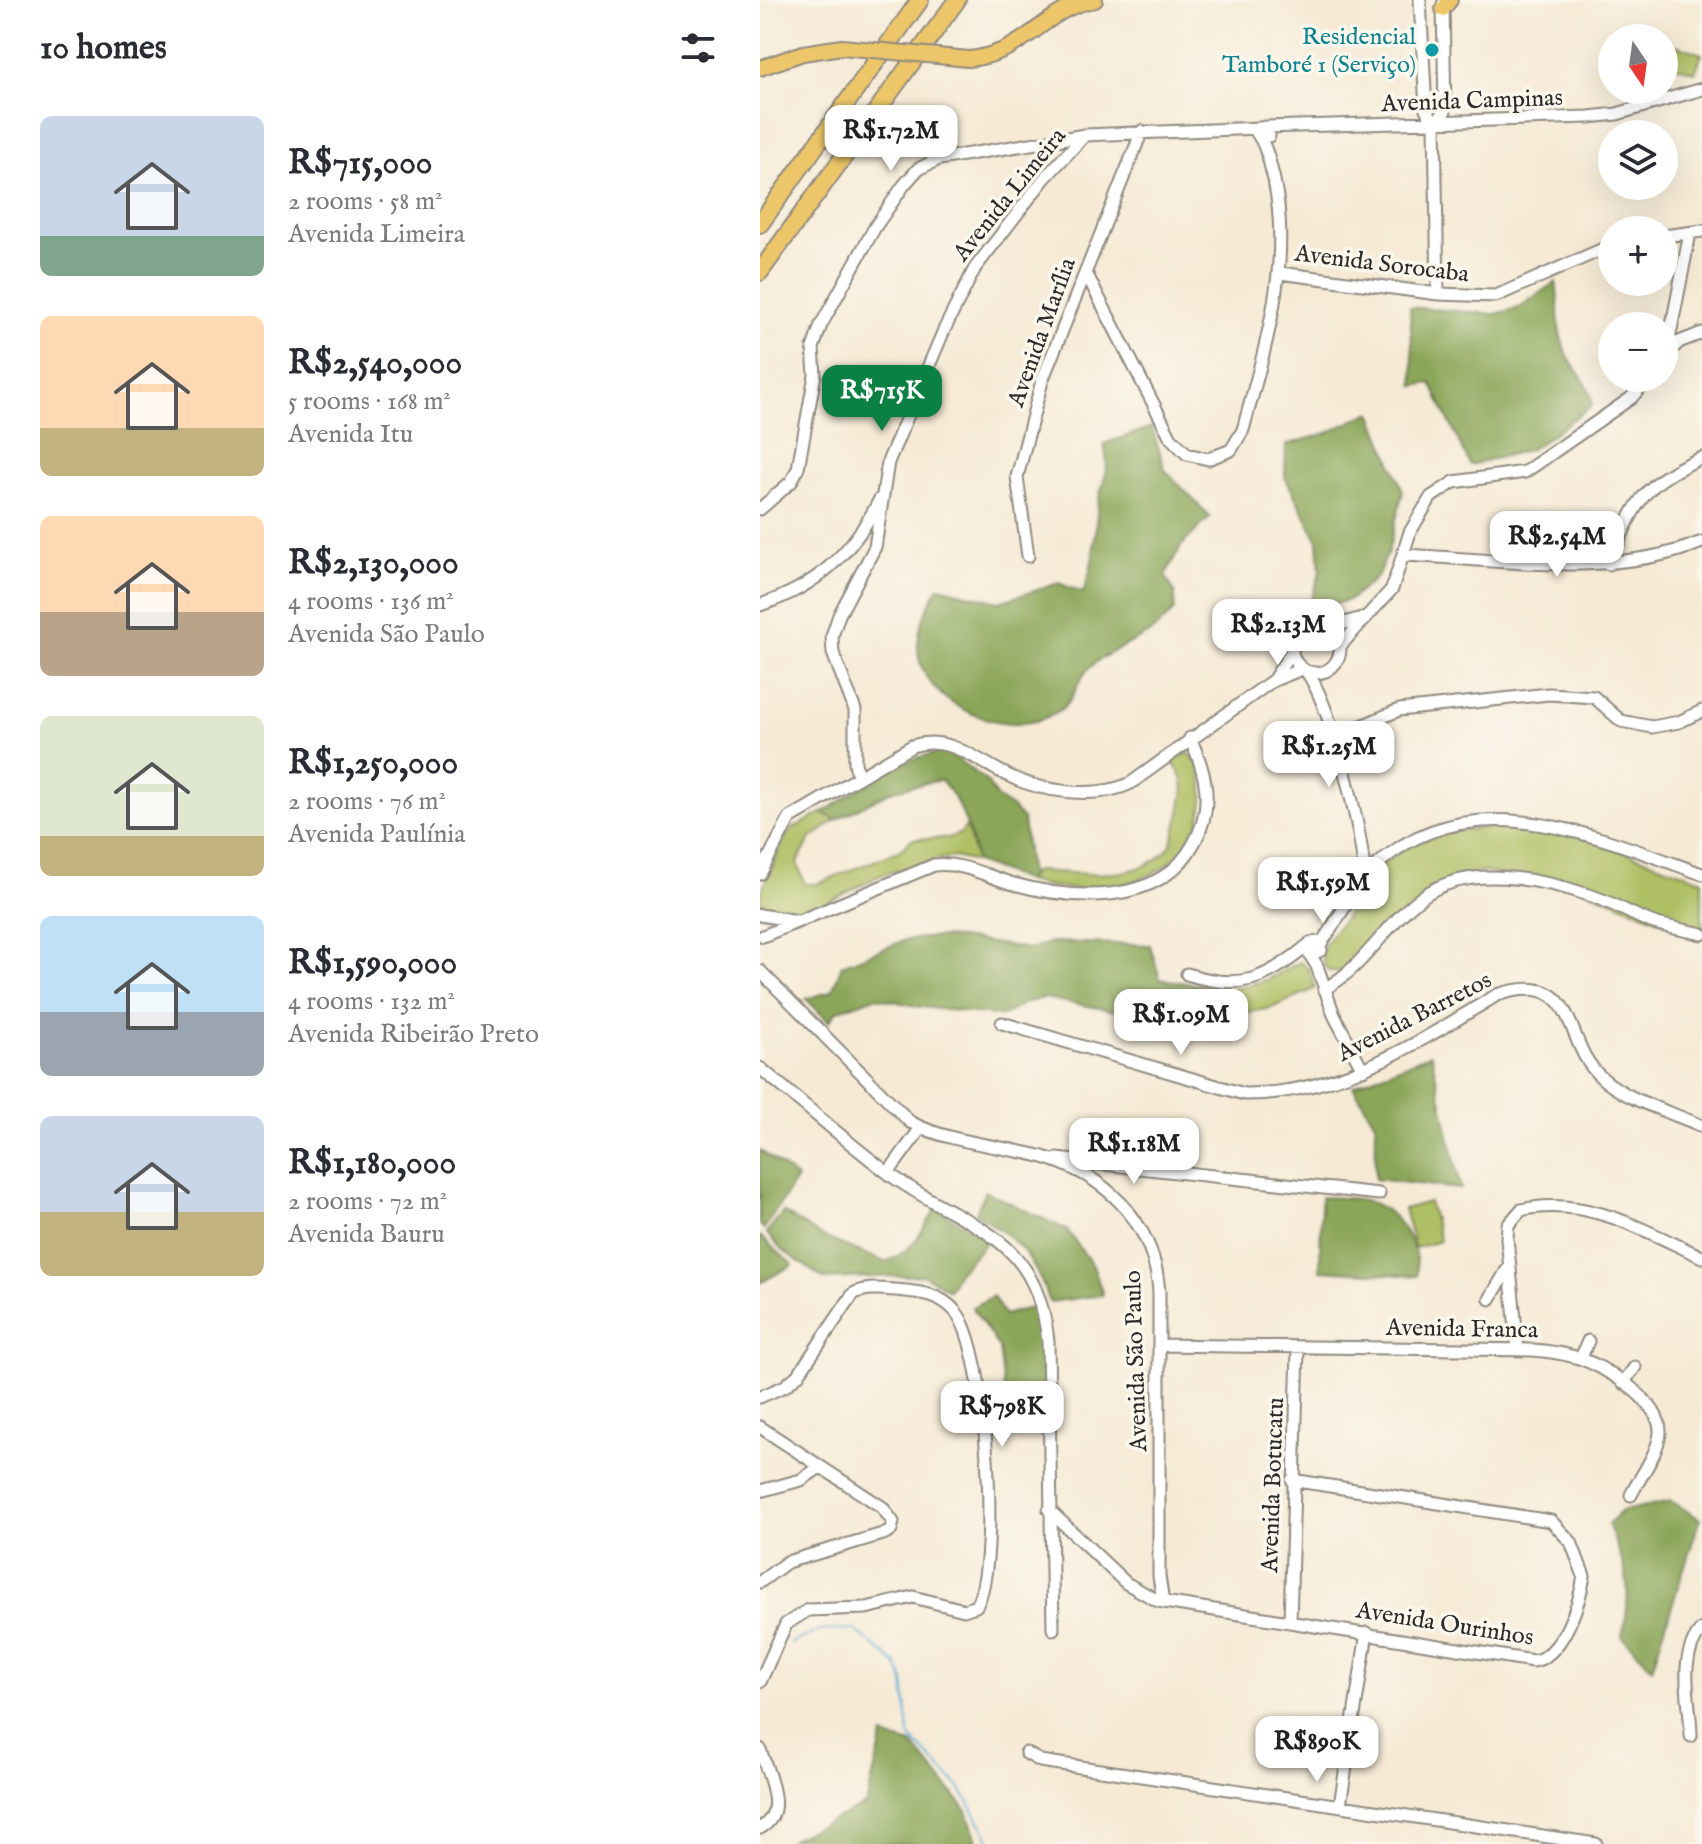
<!DOCTYPE html>
<html lang="en">
<head>
<meta charset="utf-8">
<style>
  body { margin:0; font-family:"IM FELL English",serif; background:#f2f2f3; color:#2b2b33; height:100vh; display:flex; flex-direction:column; font-size:30px; white-space:nowrap }
  * { box-sizing:border-box; margin:0 }
  p { font-size:26px; color:#7c7c81 }
  .icon { flex:none; width:44px; height:44px; fill:none; stroke:currentColor; stroke-width:2; stroke-linecap:round; stroke-linejoin:round }
  .map { position:relative; flex:1; overflow:hidden }
  .panel { display:flex; flex-direction:column; background:#fff; width:760px }
  .panel>* { flex:none }
  .needle { width:52px; rotate:167deg }
  .fabs { position:absolute; left:838px; top:24px; display:grid; gap:16px }
  .fabs a { display:grid; place-items:center; width:80px; height:80px; border-radius:50%; background:#fff; box-shadow:0 8px 32px #0002; font-size:40px }
  .price { position:absolute; translate:-50% -68px; padding:0 18px; border-radius:16px; background:#fff; color:#222; font-size:26px; line-height:52px; filter:drop-shadow(0 2px 4px #0008) }
  .price::after { content:''; position:absolute; left:50%; top:48px; width:24px; height:18px; margin-left:-12px; background:inherit; clip-path:polygon(0 0,100% 0,50% 100%) }
  .price.active { background:#0b8043; color:#fff }
  ul { padding:0; list-style:none }
  li { display:flex; align-items:center; gap:24px; height:200px; padding:0 40px }
  li span { display:grid; place-items:center; flex:none; width:224px; height:160px; border-radius:12px; color:#555 }
  li>.icon { margin-inline-start:auto }
  span .icon { width:96px; height:96px; fill:#fffc; stroke-width:1 }
  li b { font-size:34px }
  h2 { display:flex; justify-content:space-between; align-items:center; height:96px; padding:0 40px; font-size:34px }
  main { display:flex; flex:1; min-height:0 }
  .map>svg:first-child { display:block }
  .green { fill:#afbf63; stroke:#6d7547; stroke-width:2 }
  .forest { fill:#8ba659; stroke:#5b6842; stroke-width:2 }
  .lines { fill:none; stroke-linecap:round; stroke-linejoin:round }
  .stream { stroke:#5fabd8; stroke-width:2 }
  .minor-casing { stroke:#908a80; stroke-width:15 }
  .major-casing { stroke:#908a80; stroke-width:18 }
  .highway-casing { stroke:#908a80; stroke-width:20 }
  .minor { stroke:#fff; stroke-width:11 }
  .major { stroke:#ecc669; stroke-width:14 }
  .highway { stroke:#ecc669; stroke-width:16 }
  .major-bridge-casing { stroke:#908a80; stroke-width:18; stroke-linecap:butt }
  .major-bridge { stroke:#ecc669; stroke-width:14 }
  .culture-dot { fill:#0f9aa8; stroke:#fbf7ec; stroke-width:3 }
  .labels { text-anchor:middle; stroke-width:7; stroke-linejoin:round; paint-order:stroke }
  .culture-label { font-size:24px; fill:#0d838f; stroke:#fbf7ec; text-anchor:end }
  .street-label { font-size:24px; fill:#2b2b2b; stroke:#fbf7ec }
</style>
</head>
<body>
<main>
<section class="panel">
<h2>10 homes<svg class="icon" aria-label="filters" viewBox="0 0 24 24"><path d="M4 7h16M4 17h16"/><circle cx="9" cy="7" r="2"/><circle cx="15" cy="17" r="2"/></svg></h2>
<ul>
<li><span style="background:linear-gradient(#c9d6e8 75%,#7fa58c 0)"><svg class="icon" aria-label="home" viewBox="0 0 24 24"><path d="M3 11l9-7 9 7M6 9v11h12V9"/></svg></span><div><b>R$715,000</b><p>2 rooms · 58 m²</p><p>Avenida Limeira</p></div></li>
<li><span style="background:linear-gradient(#ffd9b3 70%,#c2b280 0)"><svg class="icon" aria-label="home" viewBox="0 0 24 24"><path d="M3 11l9-7 9 7M6 9v11h12V9"/></svg></span><div><b>R$2,540,000</b><p>5 rooms · 168 m²</p><p>Avenida Itu</p></div></li>
<li><span style="background:linear-gradient(#ffd9b3 60%,#b9a48a 0)"><svg class="icon" aria-label="home" viewBox="0 0 24 24"><path d="M3 11l9-7 9 7M6 9v11h12V9"/></svg></span><div><b>R$2,130,000</b><p>4 rooms · 136 m²</p><p>Avenida São Paulo</p></div></li>
<li><span style="background:linear-gradient(#dfe7d0 75%,#c2b280 0)"><svg class="icon" aria-label="home" viewBox="0 0 24 24"><path d="M3 11l9-7 9 7M6 9v11h12V9"/></svg></span><div><b>R$1,250,000</b><p>2 rooms · 76 m²</p><p>Avenida Paulínia</p></div></li>
<li><span style="background:linear-gradient(#bfe0f5 60%,#9aa5b1 0)"><svg class="icon" aria-label="home" viewBox="0 0 24 24"><path d="M3 11l9-7 9 7M6 9v11h12V9"/></svg></span><div><b>R$1,590,000</b><p>4 rooms · 132 m²</p><p>Avenida Ribeirão Preto</p></div></li>
<li><span style="background:linear-gradient(#c9d6e8 60%,#c2b280 0)"><svg class="icon" aria-label="home" viewBox="0 0 24 24"><path d="M3 11l9-7 9 7M6 9v11h12V9"/></svg></span><div><b>R$1,180,000</b><p>2 rooms · 72 m²</p><p>Avenida Bauru</p></div></li>
</ul>
</section>
<div class="map">
<svg width="942" height="1844" viewBox="0 0 942 1844">
  <rect width="100%" height="100%" fill="#fbf7ec"/>
  <filter id="ink" filterUnits="userSpaceOnUse"><feTurbulence type="fractalNoise" baseFrequency=".0125" numOctaves="2"/><feDisplacementMap in="SourceGraphic" scale="16" xChannelSelector="R" yChannelSelector="G"/><feConvolveMatrix kernelMatrix="1 2 1 2 8 2 1 2 1" color-interpolation-filters="sRGB"/></filter>
  <filter id="wash" filterUnits="userSpaceOnUse"><feTurbulence type="fractalNoise" baseFrequency=".006" numOctaves="4" result="noise"/><feDisplacementMap in="SourceGraphic" scale="32" xChannelSelector="R" yChannelSelector="G"/><feGaussianBlur stdDeviation="1.8" result="paint"/><feColorMatrix in="noise" values="0 0 0 0 0 0 0 0 0 0 0 0 0 0 0 0 0 1.4 0 .05"/><feComposite in="paint" operator="in"/></filter>
  <g filter="url(#wash)">
    <rect width="100%" height="100%" fill="#f6ead5"/>
    <path class="green" d="M904,41L942,54L935,72L904,63Z
      M429,753C441,762 444,785 443,799C437,884 335,902 267,881L275,871C313,872 370,883 402,855C414,846 415,830 419,816C425,791 428,780 411,760Z
      M62,813L76,820L51,838L37,863L45,884H57L139,851L152,839L188,838L201,833L207,825L216,862L193,857L180,859L121,875L37,918L5,915L0,909L1,892L26,836L33,828Z
      M783,828L828,838L942,880V930L907,923L812,884L722,872L688,880L581,971H569L564,965C557,947 574,932 585,918C597,903 603,886 616,872C658,824 725,827 783,828Z
      M540,962L549,969L555,988L552,990L511,1008L467,1016L470,990L506,980Z
      M669,1202L680,1241L655,1248L644,1209Z"/>
    <path class="forest" d="M796,282C801,309 794,321 805,350C812,369 834,386 832,406L771,449L710,465L671,383L654,386L650,307L735,314L758,308Z
      M611,412L643,491L628,553L617,577L591,599L547,613L560,572L558,541L525,477L526,445L567,433Z
      M392,427L405,470L450,517L421,546L405,576L415,593L414,610C408,617 401,625 392,631C373,644 339,654 325,673C311,694 313,706 287,717C245,736 173,708 160,662C153,638 166,607 179,587L239,602L299,583L323,593C337,558 333,535 339,499C345,471 350,476 344,444Z
      M188,752L227,782L237,798L253,808L263,820L270,876L267,881L216,862C211,834 201,801 181,780L133,790L76,820L62,813C103,789 139,754 188,752Z
      M174,937L200,938L270,949L291,942L390,945L400,979L468,989L464,1031L284,998L265,1003L242,1016L161,1007L115,997L77,1011L69,1022L46,999L72,991L82,965L145,940Z
      M671,1054L701,1189L615,1179L616,1125L593,1086Z
      M0,1150L37,1178L4,1229L0,1225Z
      M225,1191L307,1230L333,1266L343,1295L290,1302C270,1250 261,1244 216,1213Z
      M561,1197C577,1198 599,1197 613,1203C641,1215 659,1246 657,1276L560,1270Z
      M176,1209L229,1239L197,1274L189,1290L164,1275L64,1279L22,1250L6,1233L23,1212L63,1237L125,1262C152,1252 161,1233 176,1209Z
      M0,1236L33,1265L0,1283Z
      M233,1296L244,1315L274,1307L283,1343V1407L246,1405L239,1348L212,1307Z
      M911,1501L940,1519L892,1668L862,1636C874,1587 866,1569 848,1524L862,1511Z
      M123,1736L152,1744L207,1811L218,1844H28L31,1839L106,1805Z"/>
    <g class="lines">
      <path class="stream" d="M31,1643L59,1631L94,1629L137,1665L144,1681L149,1736L201,1789L232,1844"/>
    </g>
  </g>
  <g filter="url(#ink)">
    <g class="lines">
      <g class="minor-casing">
        <path id="minor" d="M660,0L666,109L675,123L678,294
          M675,123L685,111L683,4
          M506,127L829,117L857,114L942,89
          M904,236L942,231
          M326,273L411,438L427,454L448,459L471,450L483,430C505,347 532,265 514,180C510,164 507,147 497,133L500,128L506,127L509,136L500,138
          M520,273L678,294L736,296L852,245
          M906,355L930,233
          M904,357L919,342L942,333
          M0,509L31,482L38,468L55,375L53,348L61,325L115,227L144,185L158,169L179,159L325,135L500,128
          M643,555C738,559 853,579 942,542
          M268,556L257,477L282,381L382,131
          M849,564C875,505 880,483 942,458
          M0,605C57,587 93,552 120,499
          M532 649a24 24 0 1 1 48 0a24 24 0 1 1-48 0Z
          M568,628L602,618
          M580,646L632,589L650,532L671,497L694,482L765,472L871,398L889,378
          M546,671C570,701 605,838 604,878
          M513,681L532,650
          M573,738L639,710L789,694L834,697L861,721L892,727L919,722L942,711
          M98,776L95,763V710L73,653L72,636L79,615L115,547L128,462L184,330L215,268L284,179L325,135
          M0,874L30,818L152,746C189,734 217,761 249,776C282,792 337,800 371,783L512,681L542,669
          M0,915L38,921
          M3,936L174,865C201,862 224,875 250,883C310,900 400,908 434,843C454,807 447,774 430,738
          M560,945C579,919 594,886 617,865C710,779 841,838 942,874
          M551,955L561,950L558,942L550,943L547,950L557,966L574,1015L603,1070
          M0,971L150,1122C188,1142 234,1145 276,1155C344,1173 394,1220 399,1292V1576L403,1602
          M427,974C479,991 506,980 547,946
          M564,989C605,967 625,924 662,897C707,863 782,879 832,896C854,903 873,916 894,923C910,928 926,930 942,934
          M242,1023L484,1094C579,1095 659,1042 737,995C822,968 800,1042 842,1078C868,1101 911,1112 942,1126
          M0,1068C43,1103 84,1140 128,1173C203,1229 276,1228 288,1341L293,1629
          M297,1159L619,1194
          M128,1173L161,1128
          M730,1299L748,1268
          M399,1345L772,1350C787,1351 801,1353 815,1357C842,1364 902,1401 900,1433C898,1453 880,1477 871,1495
          M758,1350L747,1238L748,1225L761,1210C826,1195 885,1231 942,1257
          M821,1358L828,1341
          M863,1383L875,1367
          M0,1397L25,1386L38,1375L93,1294C106,1287 121,1289 135,1290C158,1292 180,1293 196,1312C227,1349 241,1567 216,1606L204,1610L153,1597L106,1608L48,1610L26,1624L0,1682
          M0,1427L122,1507L133,1522L131,1530L123,1534L27,1562L0,1582
          M0,1491L41,1480L60,1467
          M289,1510L366,1583L398,1601L773,1661C803,1657 820,1601 824,1576L811,1542L791,1521L532,1480
          M530,1622L538,1349
          M931,1736C931,1701 916,1658 942,1629
          M0,1749C7,1773 29,1813 0,1828
          M266,1753L280,1761L836,1844
          M580,1805L607,1633"/>
      </g>
      <g class="major-casing">
        <path id="major" d="M683,9L690,0
          M209,59C269,53 282,9 335,0
          M0,68L43,53L82,47"/>
      </g>
      <g class="highway-casing">
        <path id="highway" d="M0,224L160,0
          M0,272L197,0"/>
      </g>
      <use href="#minor" class="minor"/>
      <use href="#major" class="major"/>
      <use href="#highway" class="highway"/>
      <g class="major-bridge-casing">
        <path id="major-bridge" d="M82,47L209,59"/>
      </g>
      <use href="#major-bridge" class="major-bridge"/>
    </g>
  </g>
  <circle class="culture-dot" cx="672" cy="50" r="8"/>
  <g class="labels">
    <g class="culture-label">
      <text x="656" y="44">Residencial<tspan x="656" dy="28">Tamboré 1 (Serviço)</tspan></text>
    </g>
    <g class="street-label">
      <text transform="translate(712 100) rotate(-2)" y="8">Avenida Campinas</text>
      <text transform="translate(249 194) rotate(-51)" y="8">Avenida Limeira</text>
      <text transform="translate(622 263) rotate(7)" y="8">Avenida Sorocaba</text>
      <text transform="translate(281 332) rotate(-70)" y="8">Avenida Marília</text>
      <text transform="translate(654 1016) rotate(-27)" y="8">Avenida Barretos</text>
      <text transform="translate(702 1328) rotate(1)" y="8">Avenida Franca</text>
      <text transform="translate(375 1361) rotate(-92)" y="8">Avenida São Paulo</text>
      <text transform="translate(512 1485) rotate(-88)" y="8">Avenida Botucatu</text>
      <text transform="translate(685 1623) rotate(9)" y="8">Avenida Ourinhos</text>
    </g>
  </g>
</svg>
<div class="fabs">
<a><svg class="needle" viewBox="-14 -14 28 28"><path d="M0-13l5 13h-10z" fill="#e53935"/><path d="M0 13l5-13h-10z" fill="#7c7c81"/></svg></a>
<a><svg class="icon" aria-label="layers" viewBox="0 0 24 24"><path d="M12 4l9 5-9 5-9-5zM3 14l9 5 9-5"/></svg></a>
<a>+</a>
<a>−</a>
</div>
<b class="price" style="left:131px;top:173px">R$1.72M</b>
<b class="price active" style="left:122px;top:433px">R$715K</b>
<b class="price" style="left:797px;top:579px">R$2.54M</b>
<b class="price" style="left:518px;top:667px">R$2.13M</b>
<b class="price" style="left:569px;top:789px">R$1.25M</b>
<b class="price" style="left:563px;top:925px">R$1.59M</b>
<b class="price" style="left:421px;top:1057px">R$1.09M</b>
<b class="price" style="left:374px;top:1186px">R$1.18M</b>
<b class="price" style="left:242px;top:1449px">R$798K</b>
<b class="price" style="left:557px;top:1784px">R$890K</b>
</div>
</main>
</body>
</html>
